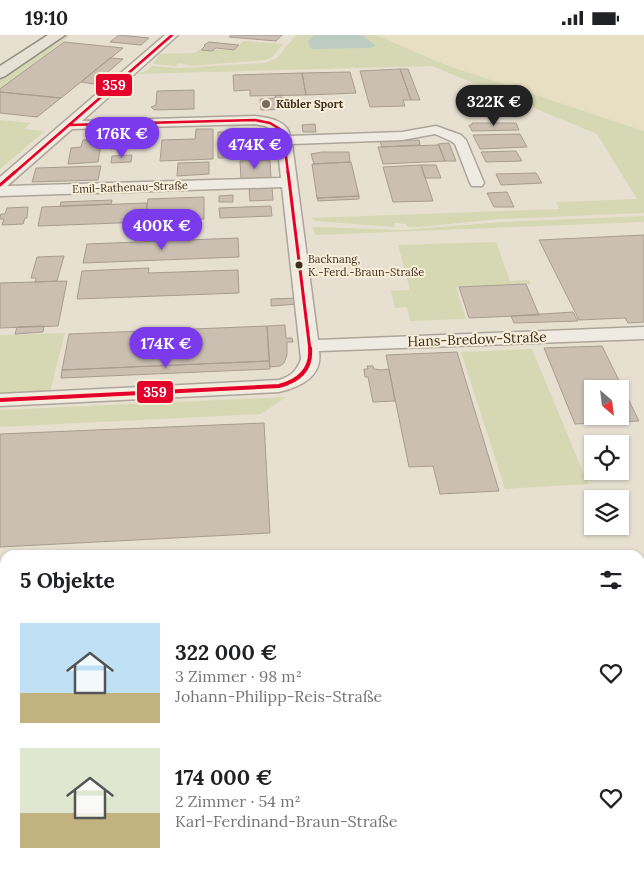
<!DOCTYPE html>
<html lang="de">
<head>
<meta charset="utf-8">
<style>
  body { margin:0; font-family:Lora,serif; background:#f2f2f2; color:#202124; height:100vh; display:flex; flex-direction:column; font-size:19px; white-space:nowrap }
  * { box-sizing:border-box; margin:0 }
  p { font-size:16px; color:#757577 }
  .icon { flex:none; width:28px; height:28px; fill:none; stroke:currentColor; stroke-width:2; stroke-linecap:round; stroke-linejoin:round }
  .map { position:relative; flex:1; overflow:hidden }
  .details { position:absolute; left:0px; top:515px; width:645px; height:320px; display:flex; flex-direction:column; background:#fff; border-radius:15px 15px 0 0; box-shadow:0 1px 4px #0004 }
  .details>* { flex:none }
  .needle { width:32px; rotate:152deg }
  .tools { position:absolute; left:584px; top:345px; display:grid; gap:10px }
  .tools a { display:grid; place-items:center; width:45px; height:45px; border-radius:0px; background:#fff; box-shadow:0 1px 4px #0004; font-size:25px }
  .price { position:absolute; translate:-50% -42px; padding:0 11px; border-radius:18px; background:#7c3aed; color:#fff; font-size:16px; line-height:32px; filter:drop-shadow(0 1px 2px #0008) }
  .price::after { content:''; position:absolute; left:50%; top:30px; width:15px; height:11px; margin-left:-8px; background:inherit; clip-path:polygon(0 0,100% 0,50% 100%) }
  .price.active { background:#222; color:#fff }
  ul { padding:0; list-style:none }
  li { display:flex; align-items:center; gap:15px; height:125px; padding:0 20px }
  li span { display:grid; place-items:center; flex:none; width:140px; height:100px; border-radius:0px; color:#555 }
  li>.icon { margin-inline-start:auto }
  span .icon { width:60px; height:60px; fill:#fffc; stroke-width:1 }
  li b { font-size:21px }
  h2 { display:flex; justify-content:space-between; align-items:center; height:60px; padding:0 20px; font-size:21px }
  .status { display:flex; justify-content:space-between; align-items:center; height:35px; padding:0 25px; background:#fff; direction:ltr }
  .status svg { height:14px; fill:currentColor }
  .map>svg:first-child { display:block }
  .farmland { fill:#e6dfc2 }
  .green { fill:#d6d7b3 }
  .water { fill:#bcccc2 }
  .building { fill:#cbbfb2; stroke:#a89c90; fill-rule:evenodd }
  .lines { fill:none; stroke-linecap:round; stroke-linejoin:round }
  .minor-casing { stroke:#ada599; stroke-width:3 }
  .major-casing { stroke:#928b80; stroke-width:3 }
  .minor { fill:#efebe3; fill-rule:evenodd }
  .major { fill:#e6e1d4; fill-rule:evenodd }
  .bus-1-far2-casing { stroke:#f7eed8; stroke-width:5 }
  .bus-1-far1-casing { stroke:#f7eed8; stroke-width:6 }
  .bus-1-casing { stroke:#f7eed8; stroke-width:8 }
  .bus-1-far2 { stroke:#e4002b; stroke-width:2.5 }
  .bus-1-far1 { stroke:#e4002b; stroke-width:3 }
  .bus-1 { stroke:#e4002b; stroke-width:4 }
  .poi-dot { fill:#786c5e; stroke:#f7eed8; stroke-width:2 }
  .bus-dot { fill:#3d2e20; stroke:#f7eed8; stroke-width:2 }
  .labels { text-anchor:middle; stroke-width:4; stroke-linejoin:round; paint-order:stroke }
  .far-poi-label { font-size:11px; font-weight:bold; fill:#3d2e20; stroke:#f7eed8; text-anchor:start }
  .far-street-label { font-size:11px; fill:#3d2e20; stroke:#f7eed8 }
  .far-bus-label { font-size:11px; fill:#3d2e20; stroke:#f7eed8; text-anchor:start }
  .street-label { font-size:14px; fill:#3d2e20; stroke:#f7eed8 }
  .line-badge { stroke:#f7eed8; stroke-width:2 }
  .badge-label { font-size:14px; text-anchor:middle; font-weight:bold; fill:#fff }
</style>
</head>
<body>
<div class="status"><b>19:10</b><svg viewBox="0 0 49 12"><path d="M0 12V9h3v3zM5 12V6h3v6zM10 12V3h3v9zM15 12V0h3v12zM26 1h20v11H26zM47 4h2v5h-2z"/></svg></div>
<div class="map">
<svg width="644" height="835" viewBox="0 0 644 835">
  <rect width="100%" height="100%" fill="#e7e0d1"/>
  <path class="farmland" d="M376,0H644V96L443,29Z"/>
  <path class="green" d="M65,0H71L0,54V42Z
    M296,0H376L443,29L644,96V178L499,184L418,192H408L406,189L395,188L394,192L316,186L311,183L559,174L556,167L637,164L597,99L432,31L137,39L146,36L152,31L179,33L265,28L277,23Z
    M244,6L283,9L272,22L265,25L191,31L178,28L176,31L153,29L160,19L195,18L199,15H234Z
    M0,85L31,88L24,94L45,96L0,134Z
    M644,181V187L315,200L313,192L403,195L502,187Z
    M496,207L510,246L529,245L531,249L456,252L466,284L410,286L407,272L395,273L391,256L410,255L398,210Z
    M65,298L50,357L0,359V300Z
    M532,314L588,449L505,454L461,317Z
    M286,362L261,379L0,392V375Z"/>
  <path class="water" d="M314,0H362L375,10L374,12L369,13L312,14L309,11L308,6Z"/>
  <path class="building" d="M119,0L149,3L141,10L110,7Z
    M231,0H282L276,6L229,2Z
    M64,7L123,13L61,63L0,57V54Z
    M209,7L239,10L234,15L216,13L212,16L201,15L205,11L204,10Z
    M110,23L123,24L94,49L81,47Z
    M400,34H408L420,65H411Z
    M400,34L411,65H403L405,71L370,72L360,36Z
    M350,37L356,58L306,60L302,38Z
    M302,38L306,60L250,61V55L234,56L233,40Z
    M194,55V74L154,75L151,72L156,70L157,56Z
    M0,57L61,63L37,82L0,78Z
    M281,60V63H290L291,74L261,75L260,64L276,63L275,61Z
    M472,88H516L519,95L472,96L469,90H472Z
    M315,89L316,97H303L302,90Z
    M196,94H213V124L160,126L162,105L195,104Z
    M256,96L258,122L218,123V97Z
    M134,98L133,113L111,114L113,99Z
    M520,99L527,112L480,114L473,100Z
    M102,104L98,127L68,129L71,113L81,112L83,105Z
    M419,105L420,110L382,112L380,106Z
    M449,108L456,126H445L438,109Z
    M439,110L445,126L383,129L378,112Z
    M516,116L522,126L486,127L481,117Z
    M322,117H349L350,127L314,129L311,119Z
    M132,120L131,127L111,128L112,121Z
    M270,125L271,144L241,145L240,126Z
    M209,127V139L177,141L178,128Z
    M351,127L359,161L317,163L312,129Z
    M421,130L433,166L393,167L383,132Z
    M421,130H436L441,143H425Z
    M101,131L98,145L32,147L36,133Z
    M536,138L542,148L501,150L496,139Z
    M249,152H272L273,165L250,166Z
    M507,157L514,172H494L487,158Z
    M233,160V167H219V161Z
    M359,161V164L318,166L317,163Z
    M204,162V184L145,187L148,164Z
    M112,165L111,169L60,171L61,167Z
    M147,168L145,187L38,191L42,172Z
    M271,171L272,181L220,183L219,173Z
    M28,172L27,183H25L23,189L2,190L4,184H0V182L1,179H5L7,173Z
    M644,200V287L628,288L625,283L579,285L539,205Z
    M238,203L239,222L83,228L87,209Z
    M64,221L57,246L35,247L36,243H31L37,222Z
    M149,233L148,238L238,235L239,258L77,264L82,236Z
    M67,246L58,291L0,293V248Z
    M526,249L539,280L469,283L459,252Z
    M297,263L298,269L271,271V264Z
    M573,277L578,286L514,288L511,281Z
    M285,290L286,303H292L293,307H287V320L284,328L280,331L270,332L267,291Z
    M44,291L43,297L15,299L17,292Z
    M267,291L269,326L62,335L69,299Z
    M602,311L639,386L575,389L544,313ZM592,354H620V381H592Z
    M457,317L499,456L440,459L433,431L409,432L386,320Z
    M269,326L270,334L61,343L62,335Z
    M367,331H373L374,334L381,335L389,334L395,366L373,367L368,342H365L364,334H368Z
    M264,388L270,498L0,512V399Z
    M640,713L644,724V835H436L435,830H640Z
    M38,830H285L286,835H37Z"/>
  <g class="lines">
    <g class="minor-casing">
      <path id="minor" d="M165,0H178L82,86L255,81C268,83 288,85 290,101L402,97L436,91L461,100L466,105L484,148L482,151H472L470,148L455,109L451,106L435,99L402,105L292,109L318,305L644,292V304L319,316C323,342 300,352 279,357L0,371V359L279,345C291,341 297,336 301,324L282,152L0,161V142ZM255,89L265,91L276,97L281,143L7,151L72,94Z"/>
    </g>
    <g class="major-casing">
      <path id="major" d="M48,0H65L5,41L0,43V31Z"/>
    </g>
    <use href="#minor" class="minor"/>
    <use href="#major" class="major"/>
    <g class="bus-1-far2-casing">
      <path id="bus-1-far2" d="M69,90L255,85L270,88L283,96L288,138
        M14,138L172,0"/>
    </g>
    <g class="bus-1-far1-casing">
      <path id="bus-1-far1" d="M288,137L310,315
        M0,150L15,137"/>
    </g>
    <g class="bus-1-casing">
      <path id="bus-1" d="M0,365L279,351C298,346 312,335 310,313"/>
    </g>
    <use href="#bus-1-far2" class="bus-1-far2"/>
    <use href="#bus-1-far1" class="bus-1-far1"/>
    <use href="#bus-1" class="bus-1"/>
  </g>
  <circle class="poi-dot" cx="266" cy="69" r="5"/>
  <circle class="bus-dot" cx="299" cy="230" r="4.5"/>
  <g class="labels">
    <g class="far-poi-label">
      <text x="276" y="73">Kübler Sport</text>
    </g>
    <g class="far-street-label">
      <text transform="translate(130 152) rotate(-2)" y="4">Emil-Rathenau-Straße</text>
    </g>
    <g class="far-bus-label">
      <text x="308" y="228">Backnang,<tspan x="308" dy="13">K.-Ferd.-Braun-Straße</tspan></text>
    </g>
    <g class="street-label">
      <text transform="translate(477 304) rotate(-2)" y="5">Hans-Bredow-Straße</text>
    </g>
  </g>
  <g class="line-badge">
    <rect x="95" y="38" width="38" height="24" rx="5" fill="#e4002b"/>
    <rect x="136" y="345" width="38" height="24" rx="5" fill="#e4002b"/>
  </g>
  <g class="badge-label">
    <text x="114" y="55">359</text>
    <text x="155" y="362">359</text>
  </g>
</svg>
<div class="tools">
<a><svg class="needle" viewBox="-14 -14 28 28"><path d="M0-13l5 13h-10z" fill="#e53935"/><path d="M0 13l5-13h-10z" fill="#757577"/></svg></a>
<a><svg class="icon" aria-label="locate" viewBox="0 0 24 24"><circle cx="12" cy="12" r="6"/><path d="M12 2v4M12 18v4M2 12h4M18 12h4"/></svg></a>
<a><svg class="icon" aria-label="layers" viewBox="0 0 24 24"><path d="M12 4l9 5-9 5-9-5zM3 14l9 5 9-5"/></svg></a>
</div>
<b class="price active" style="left:494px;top:92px">322K €</b>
<b class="price" style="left:122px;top:124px">176K €</b>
<b class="price" style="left:255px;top:135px">474K €</b>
<b class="price" style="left:162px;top:216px">400K €</b>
<b class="price" style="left:166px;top:334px">174K €</b>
<section class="details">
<h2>5 Objekte<svg class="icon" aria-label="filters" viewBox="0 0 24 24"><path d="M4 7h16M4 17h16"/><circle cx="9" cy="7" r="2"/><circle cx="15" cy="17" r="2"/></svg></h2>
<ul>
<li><span style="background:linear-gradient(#bfe0f5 70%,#c2b280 0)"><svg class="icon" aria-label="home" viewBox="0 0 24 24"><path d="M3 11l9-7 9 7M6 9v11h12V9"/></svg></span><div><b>322 000 €</b><p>3 Zimmer · 98 m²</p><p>Johann-Philipp-Reis-Straße</p></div><svg class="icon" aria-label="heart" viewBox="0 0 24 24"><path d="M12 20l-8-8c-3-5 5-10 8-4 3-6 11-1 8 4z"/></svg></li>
<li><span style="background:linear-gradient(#dfe7d0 65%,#c2b280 0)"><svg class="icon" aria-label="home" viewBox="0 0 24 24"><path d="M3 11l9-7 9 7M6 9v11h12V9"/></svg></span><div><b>174 000 €</b><p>2 Zimmer · 54 m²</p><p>Karl-Ferdinand-Braun-Straße</p></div><svg class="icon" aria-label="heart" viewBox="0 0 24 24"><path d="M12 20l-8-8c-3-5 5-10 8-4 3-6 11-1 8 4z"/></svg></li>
</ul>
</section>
</div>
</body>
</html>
